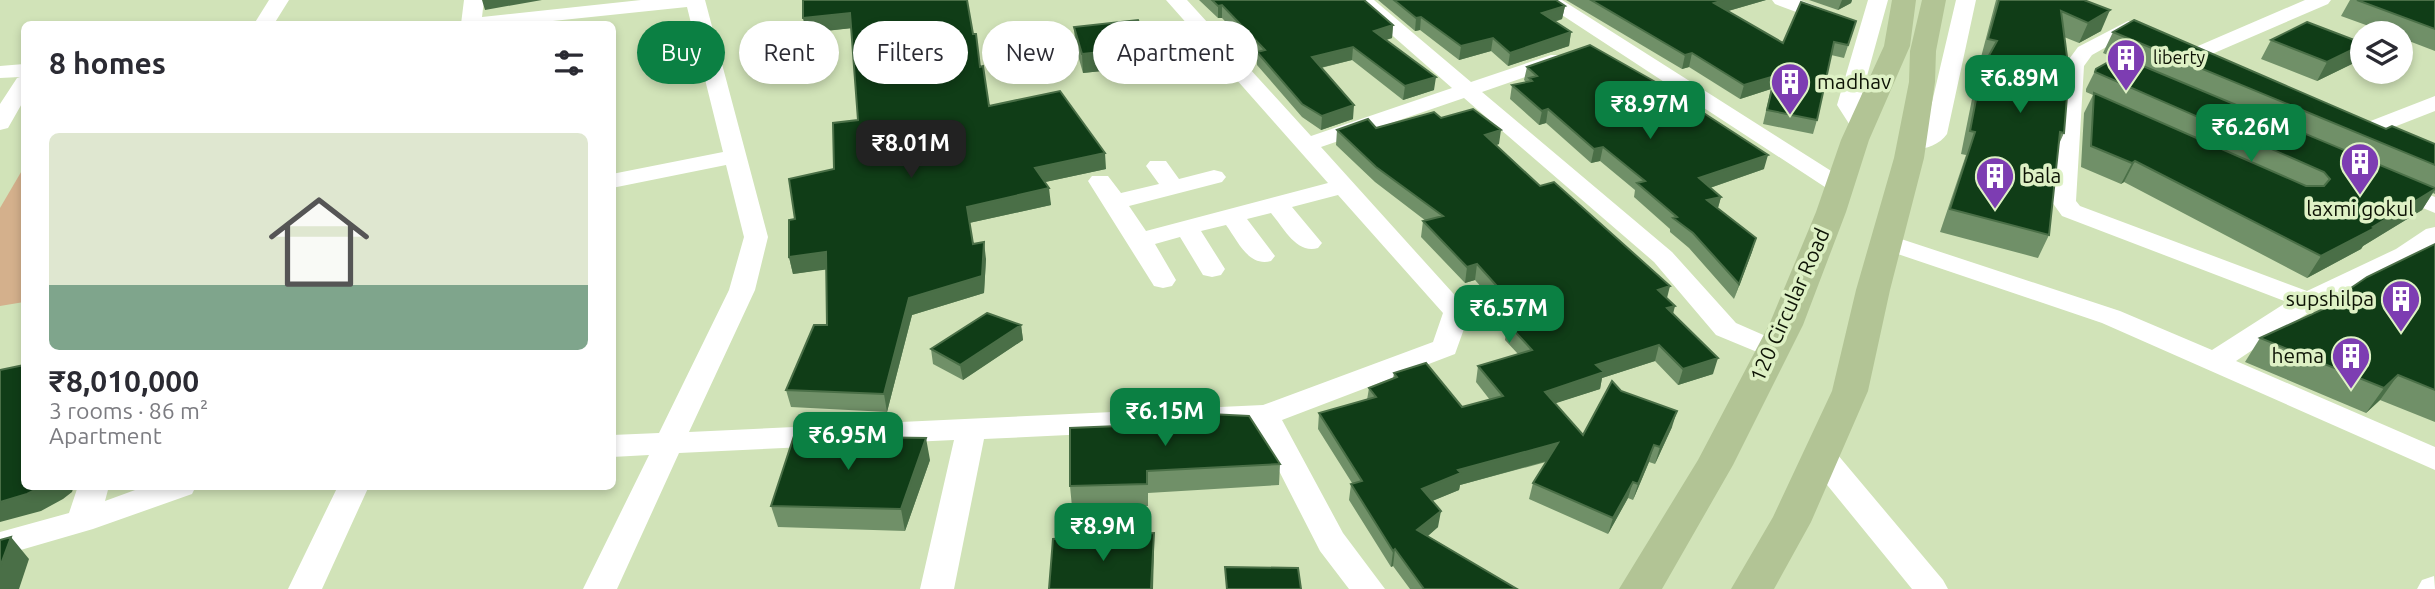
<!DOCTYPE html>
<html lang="en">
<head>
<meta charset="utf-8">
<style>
  body { margin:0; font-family:Ubuntu,sans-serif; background:#f2f2f3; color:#2b2b33; height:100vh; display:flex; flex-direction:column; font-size:26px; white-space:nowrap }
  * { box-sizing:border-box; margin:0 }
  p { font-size:23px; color:#7c7c81 }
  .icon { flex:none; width:38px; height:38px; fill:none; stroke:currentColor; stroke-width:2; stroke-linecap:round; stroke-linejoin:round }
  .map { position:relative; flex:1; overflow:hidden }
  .drawer { position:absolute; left:21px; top:21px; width:595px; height:469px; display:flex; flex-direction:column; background:#fff; border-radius:10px; box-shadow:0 4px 10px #0003 }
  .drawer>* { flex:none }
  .hud { position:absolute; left:637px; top:21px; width:665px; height:63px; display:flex; gap:14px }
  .buttons { position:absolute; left:2350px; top:21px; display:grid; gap:14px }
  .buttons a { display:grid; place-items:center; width:63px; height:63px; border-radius:50%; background:#fff; box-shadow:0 4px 10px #0003; font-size:35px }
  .price { position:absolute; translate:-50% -60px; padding:0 16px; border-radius:14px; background:#0b8043; color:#fff; font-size:23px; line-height:46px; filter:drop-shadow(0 2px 4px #0008) }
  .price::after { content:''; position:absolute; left:50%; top:42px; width:21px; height:16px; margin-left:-10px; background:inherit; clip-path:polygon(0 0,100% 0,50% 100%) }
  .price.selected { background:#222; color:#fff }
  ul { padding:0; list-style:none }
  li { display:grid; align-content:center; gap:14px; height:371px; padding:0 28px }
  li+li { border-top:2px solid #e1e1e2 }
  li span { display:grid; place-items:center; height:217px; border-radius:10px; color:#555 }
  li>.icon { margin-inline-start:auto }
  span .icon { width:126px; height:126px; fill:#fffc; stroke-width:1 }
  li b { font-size:30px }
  h2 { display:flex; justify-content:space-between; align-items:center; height:84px; padding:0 28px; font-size:30px }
  .chip { padding:0 24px; border-radius:32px; background:#fff; box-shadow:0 4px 10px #0003; font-size:24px; line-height:63px }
  .chip.selected { background:#0b8043; color:#fff }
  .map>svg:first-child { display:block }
  .green { fill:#d4b08c }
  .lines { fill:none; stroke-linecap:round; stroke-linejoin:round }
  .minor { fill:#fff; fill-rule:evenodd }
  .major { fill:#b2c495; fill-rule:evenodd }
  .wall { fill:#709068 }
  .shaded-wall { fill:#4a6f47 }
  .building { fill:#103d17; stroke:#4a6f47; stroke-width:2 }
  .labels { text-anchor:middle; stroke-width:7; stroke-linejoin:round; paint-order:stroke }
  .far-poi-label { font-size:18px; fill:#0d1305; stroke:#def1c5; text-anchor:start }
  .poi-label { font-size:21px; fill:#0d1305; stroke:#def1c5; text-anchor:start }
  .street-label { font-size:21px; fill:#0d1305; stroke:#def1c5 }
</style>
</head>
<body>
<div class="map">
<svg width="2435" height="589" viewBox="0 0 2435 589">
  <rect width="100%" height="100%" fill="#d1e3b8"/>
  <path class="green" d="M24,167V302L0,306V208Z"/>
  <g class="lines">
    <path class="minor" d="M269,0H289L274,24H254Z
      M464,0H484L482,17L641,0H705L768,237L755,290L689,432L1263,405L1433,342L1443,313L1338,195L1292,207L1322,243L1318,248C1296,254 1284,228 1271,213L1247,219L1275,256L1271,261C1248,267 1238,241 1226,225L1201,231L1225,269L1221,275L1212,277L1203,275L1180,237L1155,244L1176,280L1172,286L1163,288L1154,286L1088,181L1092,176H1108L1121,193L1159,184L1146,166L1150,161H1166L1179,179L1214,170L1222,172L1226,177L1222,182L1129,206L1146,231L1328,183L1166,0H1187L1311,136L1452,88L1352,0H1374L1471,82L1551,55H1565L1568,59L1565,63L1482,92L1672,252L1736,323L1784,344L1788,350L1784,356L1774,359L1716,335L1654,262L1464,98L1321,147L1470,312L1455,354L1282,420L1343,533L1385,589H1349L1320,551L1256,426L984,439L954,589H920L954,440L679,453L617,589H583L649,455L612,457V435L659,433L729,290L744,237L726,165L612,188V174L723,152L687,7L524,24H461Z
      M1539,0H1562L1847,181L1851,186L1847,191H1831Z
      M1772,0H1800L1837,14L1840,18L1837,22H1823L1775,4Z
      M1868,0H1888L1859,105L1872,125L1869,130H1853L1837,105Z
      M1956,0H1976L1947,134C1938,147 1918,152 1903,148L1900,143L1903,138L1925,132Z
      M2305,0H2331L2328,4L2205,57H2191L2188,53L2191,49Z
      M2128,21L2135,23L2138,27L2135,31L2092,55L2084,66L2076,201L2080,206L2307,291L2396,249L2426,229L2435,227V245L2414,259L2317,307L2236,361L2435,447V470L2102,323L1877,247L1874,242L1877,237L1886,235L1895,237L2120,311L2212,350L2287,302L2062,216L2052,202L2064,66L2078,47Z
      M24,64V100L8,128L0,130V104L17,78L20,77L0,78V66Z
      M2435,96V111L2376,134L2368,132L2365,127L2368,122Z
      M2395,181L2435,197V213L2387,193L2383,188L2387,183Z
      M1821,445L1832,448L1943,580L1948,589H1912L1810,464L1806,456L1810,448Z
      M78,486H109L105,501L146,486H196L192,494L93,529L0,556V532L69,513Z
      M338,486H369L322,589H288Z
      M2434,576L2435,589H2417L2422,580Z"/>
    <path class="major" d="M1892,0H1916L1910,46L1869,140L1846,212L1803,325L1733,465L1662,589H1619L1698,460L1769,325L1816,212L1841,140L1884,46Z
      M1922,0H1946L1936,51L1935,82L1924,158L1890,290L1868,391L1811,522L1774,589H1731L1773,517L1832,391L1856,290L1894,158L1909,82L1910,51Z"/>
  </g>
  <path class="wall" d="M1199,0H1364L1393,25L1392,38L1386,40L1434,90L1403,100L1352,60L1321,68L1353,119L1321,130L1302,117L1257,65V55L1222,18H1218Z
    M1378,0H1556L1565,6L1562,19L1555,22L1571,32L1569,46L1508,66L1491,51L1459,60L1420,30L1415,31Z
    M1566,0H1766L1728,11L1783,43L1856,21L1844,58L1831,55L1817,120L1813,134L1763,124L1771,89L1740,99L1689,67L1682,69Z
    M1809,0H1852L1851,3L1838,10Z
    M1996,0H2084L2101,31L2079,43L2064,37V133L2059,144L2049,235L2038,258L1940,232L1966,155L1961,154L1974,89L1986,62L1980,61Z
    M2350,0H2435V51L2401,38V33H2388L2341,16Z
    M803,18L973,34L989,106L1106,169L1045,182L1051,205L969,223L973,244L986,259L984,293L912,315L887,412L791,407L786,390L827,325L826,269L793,274L789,257L834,169L858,120L851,28L807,33Z
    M1074,27L1148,47L1149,66L1083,73L1075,45Z
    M2113,32L2386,129L2435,144V194L2433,193L2422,210L2363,246L2361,249L2307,278L2124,182L2121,184L2081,167L2084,113L2093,95L2086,92V89L2096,69L2115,58L2103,53Z
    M2271,40L2354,63L2317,81L2261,59Z
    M1527,67L1764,169L1710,188L1721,197L1718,208L1756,238L1734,299L1689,248L1670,232V229L1634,197L1635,190L1600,161L1591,163L1546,123L1539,125L1510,99L1512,85L1526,82L1524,80Z
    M1441,118L1499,144L1496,145L1540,186L1667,298L1673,314L1713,374L1678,385L1655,361L1602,378L1600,389L1555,403L1583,435L1621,391L1672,427L1655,464L1649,462L1633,500L1628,498L1608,534L1529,499L1533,483L1546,462L1460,485L1459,490L1432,501L1438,527L1428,536L1517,589H1410L1393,566L1391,567L1349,500L1351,484L1352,483L1318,429L1319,413L1367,400L1369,388L1393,379L1394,373L1462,407L1490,400L1476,382L1478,366L1518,354L1505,340L1506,333L1503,330L1506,315L1475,280L1465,283L1421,237L1423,221H1426L1375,182L1336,145L1337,130L1376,128Z
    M2435,244V422L2380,400L2366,413L2245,362L2260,338L2340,301L2348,290Z
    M1021,325L1023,340L963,380L933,364L931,349Z
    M1169,424L1280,464L1279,485L1148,493V506L1072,507L1070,486Z
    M930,460L905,531L778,527L771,506Z"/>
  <path class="shaded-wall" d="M482,0H542L485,10Z
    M1724,0H1766L1711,16L1714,3Z
    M1842,0H1852L1851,3L1838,10Z
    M1222,5V18H1218V6Z
    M1565,6L1562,19L1540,26L1542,13Z
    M2110,10L2101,31L2079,43L2088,23Z
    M850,13L853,28L807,33L803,18Z
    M1421,17L1420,30L1415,31L1416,18Z
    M1393,25L1392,38L1373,44L1374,31Z
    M1571,32L1569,46L1508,66L1510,53Z
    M1493,38L1491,51L1459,60L1461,46Z
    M2362,45V48L2354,63L2317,81L2327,62Z
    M1148,47L1149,66L1083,73L1082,54Z
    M1353,47L1352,60L1311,70L1312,57Z
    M1692,53L1689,67L1682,69L1685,55Z
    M1775,76L1771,89L1740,99L1744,85Z
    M1436,77L1434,90L1403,100L1405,86Z
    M1354,105L1353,119L1321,130L1322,116Z
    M1548,109L1546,123L1539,125L1542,111Z
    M1501,130L1499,144L1483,150L1485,135Z
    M1603,147L1600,161L1591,163L1594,149Z
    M1105,153L1106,169L1036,184L1035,168Z
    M1768,155L1764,169L1695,193L1699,178Z
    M2135,161L2124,182L2121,184L2132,163Z
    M1049,188L1051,205L969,223L967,207Z
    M2435,189L2422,210L2363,246L2361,249L2307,278L2321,256Z
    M1721,197L1717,211L1707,200Z
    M1756,238L1752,252L1734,299L1739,284Z
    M984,242L986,259L984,293L912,315L887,412L884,394L909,298Z
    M826,252L830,269L793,274L789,257Z
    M1477,264L1475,280L1465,283L1467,267Z
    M1670,286L1666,302L1658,290Z
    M1675,306L1671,322L1667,308Z
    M1021,325L1023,340L963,380L960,365Z
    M1659,345L1655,361L1602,378L1600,389L1541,408L1545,392L1596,365Z
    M1718,358L1713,374L1678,385L1683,369Z
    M2398,375L2380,400L2366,413L2384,388Z
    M1677,411L1672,427L1655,464L1660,447Z
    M926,438L930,460L905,531L901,509Z
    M1558,443L1554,459L1460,485L1459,490L1420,506L1422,489L1458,470Z
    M1654,445L1649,462L1633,500L1638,484Z
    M1633,482L1628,498L1608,534L1613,518Z
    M43,486H74L72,492L63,499L41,511L0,522V502Z
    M1441,511L1438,527L1415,547L1417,530Z
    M1154,533V552L1153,589H1151Z
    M11,537L29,559L19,589H0V567Z
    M1395,549L1393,566L1391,567L1393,551Z"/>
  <path class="building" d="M803,0H967L973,34H976L980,67L983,66L989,106L1060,91L1105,153L1035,168L1049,188L967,207L973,244L984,242L982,276L909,298L884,394L786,390L814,325H827L826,252L789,257V220L795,219L789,179L834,169L833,123L858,120L850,13L803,18Z
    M1212,0H1364L1393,25L1374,31L1436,77L1405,86L1353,47L1312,57L1354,105L1322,116L1302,104L1257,52L1265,50L1222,5L1218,6Z
    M1394,0H1556L1565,6L1542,13L1571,32L1510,53L1493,38L1461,46L1421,17L1416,18Z
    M1591,0H1724L1714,3L1783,43L1801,2L1856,21L1848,45L1834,42L1817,120L1767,110L1775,76L1744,85L1692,53L1685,55Z
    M1999,0H2084L2110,10L2088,23L2061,11L2069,72L2064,133L2060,132L2049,235L1950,209L1975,132L1970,131L1982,68L1997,41L1988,39Z
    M2357,0H2435V29Z
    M1138,20L1148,47L1082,54L1074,27Z
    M2134,20L2386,129L2392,126L2435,144V165L2113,32Z
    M2307,22L2362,43V45L2327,62L2271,40Z
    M1590,45L1659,84L1768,155L1699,178L1721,197L1707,200L1756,238L1739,284L1693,233L1673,218L1677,217L1637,183L1645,181L1603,147L1594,149L1548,109L1542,111L1512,85L1532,81L1529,78L1537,76L1527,67Z
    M2119,56L2435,188V189L2373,227L2375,228L2321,256L2135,161L2132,163L2091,146L2094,93L2306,186H2324L2330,179L2324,172L2095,72L2096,69Z
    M1473,109L1501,130L1485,135L1540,186L1554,182L1670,286L1658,290L1675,306L1667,308L1718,358L1683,369L1659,345L1596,365L1604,372L1545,392L1583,435L1612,381L1621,391L1677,411L1660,447L1654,445L1638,484L1633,482L1613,518L1533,483L1558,443L1458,470L1461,473L1422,489L1441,511L1417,530L1517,589H1424L1395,549L1393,551L1351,484L1362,481L1319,413L1376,397L1369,388L1397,377L1394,373L1426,363L1462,407L1503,396L1478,366L1532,350L1508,324L1514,322L1506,314L1515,311L1512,307L1515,306L1477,264L1467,267L1423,221L1443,216L1376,167L1337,130L1368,119L1376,128L1434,112L1441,118Z
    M2435,244V390L2398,375L2384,388L2260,338L2356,294L2348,290L2367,277Z
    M987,313L1021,325L960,365L931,349Z
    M24,365V486H43L27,494L0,502V370Z
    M1169,412L1249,416L1280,464L1147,471V484L1070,486V428L1169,424Z
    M794,436L926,438L901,509L771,506Z
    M1154,533L1151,589H1049L1053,539Z
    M11,537L0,567V540Z
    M1225,567L1298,568L1301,589H1227Z"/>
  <defs>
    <g id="building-pin" transform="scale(2.0125)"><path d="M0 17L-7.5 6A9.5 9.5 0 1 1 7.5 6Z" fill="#7d3db2" stroke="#def1c5"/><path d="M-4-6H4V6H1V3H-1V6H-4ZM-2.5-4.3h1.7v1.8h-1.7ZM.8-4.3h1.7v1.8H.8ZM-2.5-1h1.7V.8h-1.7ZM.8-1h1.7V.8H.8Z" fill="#fff"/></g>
  </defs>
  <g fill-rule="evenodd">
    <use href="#building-pin" x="2126" y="58"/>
    <use href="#building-pin" x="1790" y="82"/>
    <use href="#building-pin" x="2360" y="162"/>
    <use href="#building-pin" x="1995" y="176"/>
    <use href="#building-pin" x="2401" y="299"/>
    <use href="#building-pin" x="2351" y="356"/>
  </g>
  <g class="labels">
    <g class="far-poi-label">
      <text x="2153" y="64">liberty</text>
    </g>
    <g class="poi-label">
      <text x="1817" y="89">madhav</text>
      <text x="2022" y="183">bala</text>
      <text x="2360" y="216" text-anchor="middle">laxmi gokul</text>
      <text x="2374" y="306" text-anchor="end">supshilpa</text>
      <text x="2324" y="363" text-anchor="end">hema</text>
    </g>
    <g class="street-label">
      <text transform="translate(1790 305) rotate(-66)" y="7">120 Circular Road</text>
    </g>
  </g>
</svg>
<div class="buttons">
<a><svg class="icon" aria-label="layers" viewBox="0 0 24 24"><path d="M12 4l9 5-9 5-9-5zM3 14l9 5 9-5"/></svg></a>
</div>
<b class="price" style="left:2020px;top:115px">₹6.89M</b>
<b class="price" style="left:1650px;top:141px">₹8.97M</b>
<b class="price" style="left:2251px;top:164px">₹6.26M</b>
<b class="price selected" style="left:911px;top:180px">₹8.01M</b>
<b class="price" style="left:1509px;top:345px">₹6.57M</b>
<b class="price" style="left:1165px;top:448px">₹6.15M</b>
<b class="price" style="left:848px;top:472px">₹6.95M</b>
<b class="price" style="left:1103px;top:563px">₹8.9M</b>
<div class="hud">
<a class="chip selected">Buy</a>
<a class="chip">Rent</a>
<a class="chip">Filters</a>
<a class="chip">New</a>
<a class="chip">Apartment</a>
</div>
<section class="drawer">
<h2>8 homes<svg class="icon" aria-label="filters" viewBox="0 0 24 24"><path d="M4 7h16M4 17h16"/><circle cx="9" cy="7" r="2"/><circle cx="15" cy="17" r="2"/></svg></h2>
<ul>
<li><span style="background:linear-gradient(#dfe7d0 70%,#7fa58c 0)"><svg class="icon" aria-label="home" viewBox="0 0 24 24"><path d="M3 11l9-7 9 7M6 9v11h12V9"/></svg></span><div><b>₹8,010,000</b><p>3 rooms · 86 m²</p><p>Apartment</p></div></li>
</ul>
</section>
</div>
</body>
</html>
